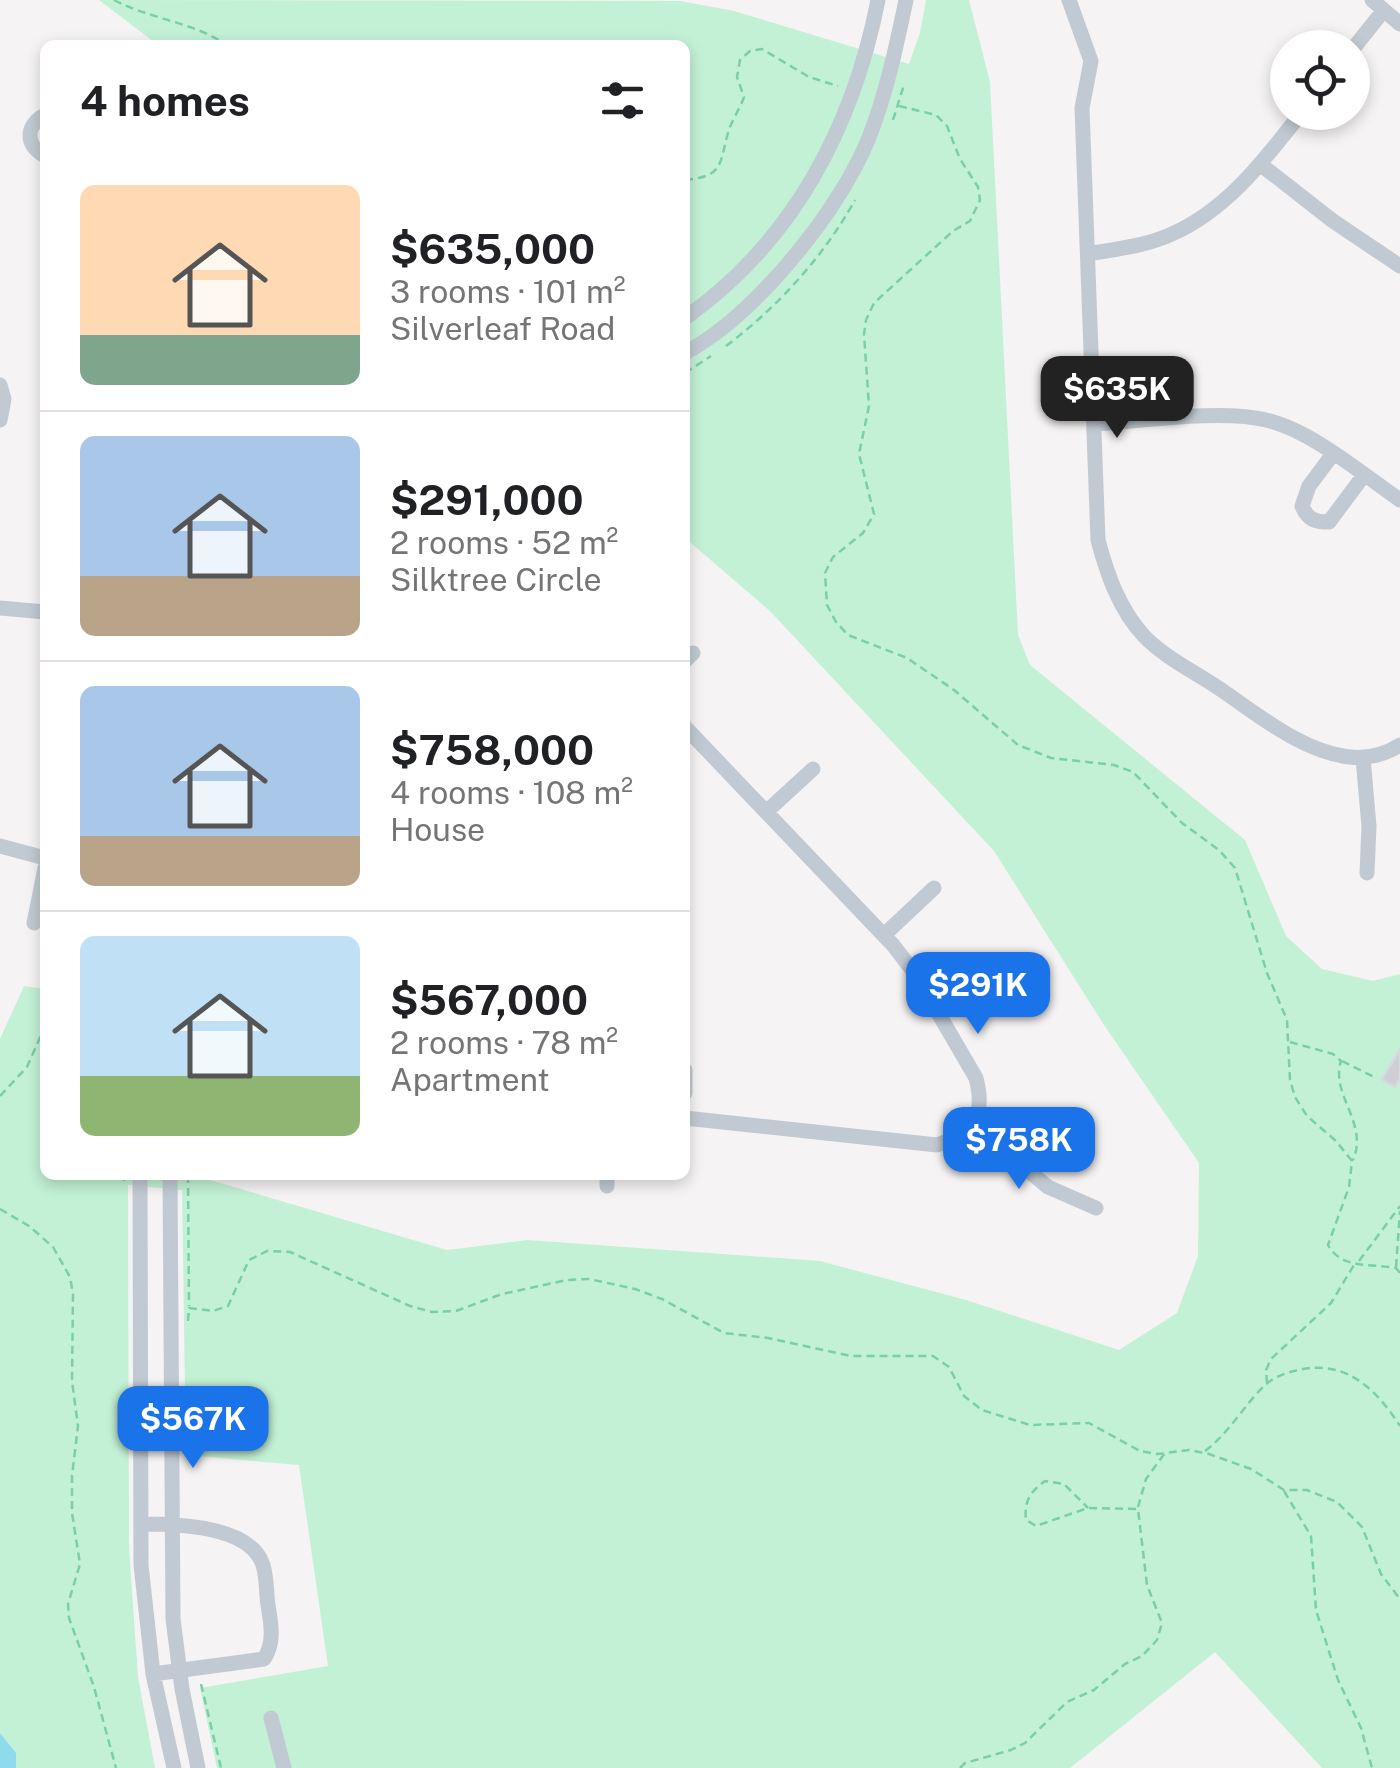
<!DOCTYPE html>
<html lang="en">
<head>
<meta charset="utf-8">
<style>
  body { margin:0; font-family:"Public Sans",sans-serif; background:#f6f6f6; color:#202124; height:100vh; display:flex; flex-direction:column; font-size:38px; white-space:nowrap }
  * { box-sizing:border-box; margin:0 }
  p { font-size:32px; color:#757577 }
  .icon { flex:none; width:55px; height:55px; fill:none; stroke:currentColor; stroke-width:2; stroke-linecap:round; stroke-linejoin:round }
  .map { position:relative; flex:1; overflow:hidden }
  .drawer { position:absolute; left:40px; top:40px; width:650px; height:1140px; display:flex; flex-direction:column; background:#fff; border-radius:15px; box-shadow:0 5px 15px #0003 }
  .drawer>* { flex:none }
  .buttons { position:absolute; left:1270px; top:30px; display:grid; gap:20px }
  .buttons a { display:grid; place-items:center; width:100px; height:100px; border-radius:50%; background:#fff; box-shadow:0 5px 15px #0003; font-size:50px }
  .price { position:absolute; translate:-50% -85px; padding:0 22px; border-radius:20px; background:#1a73e8; color:#fff; font-size:32px; line-height:65px; filter:drop-shadow(0 2px 5px #0008) }
  .price::after { content:''; position:absolute; left:50%; top:60px; width:30px; height:22px; margin-left:-15px; background:inherit; clip-path:polygon(0 0,100% 0,50% 100%) }
  .price.selected { background:#222; color:#fff }
  ul { padding:0; list-style:none }
  li { display:flex; align-items:center; gap:30px; height:250px; padding:0 40px }
  li+li { border-top:2px solid #e0e0e0 }
  li span { display:grid; place-items:center; flex:none; width:280px; height:200px; border-radius:15px; color:#555 }
  li>.icon { margin-inline-start:auto }
  span .icon { width:120px; height:120px; fill:#fffc; stroke-width:1 }
  li b { font-size:42px }
  h2 { display:flex; justify-content:space-between; align-items:center; height:120px; padding:0 40px; font-size:42px }
  .map>svg:first-child { display:block }
  .green { fill:#c3f1d5 }
  .water { fill:#90daee }
  .building { fill:#cdcfd5; stroke:#d7d9de; stroke-width:2.5 }
  .lines { fill:none; stroke-linecap:round; stroke-linejoin:round }
  .path { stroke:#7ad0a6; stroke-width:2.5; stroke-dasharray:8 5; stroke-linecap:butt }
  .minor { stroke:#c1cad2; stroke-width:15 }
</style>
</head>
<body>
<div class="map">
<svg width="1400" height="1768" viewBox="0 0 1400 1768">
  <rect width="100%" height="100%" fill="#f5f3f3"/>
  <path class="green" d="M99,0L680,1L734,11L909,64L920,33L926,0H969L990,82L1018,635L1030,665L1245,840L1286,936L1322,969L1373,981L1400,974V1768H1322L1215,1652L1070,1768H217L200,1688L328,1666L299,1465L186,1455L182,1190L128,1185L129,1548L138,1677L155,1768H0V1039L24,986L45,989V1175H193L447,1250L527,1240L820,1261L966,1300L1119,1350L1177,1313L1198,1256L1199,1163L1104,1025L994,851L770,611L685,538V45H158Z"/>
  <path class="water" d="M0,1733L16,1753V1768H0Z"/>
  <path class="building" d="M1400,1049V1079L1395,1087L1382,1079Z"/>
  <g class="lines">
    <path class="path" d="M114,0C150,19 193,22 227,45
      M899,106L936,115L947,126L960,159L978,187L980,200L970,221L953,231L874,303L866,320L864,334L869,406L859,454L874,514L863,533L833,557L825,573L827,605L836,622L848,635L907,658L954,690L1018,745L1051,758L1114,765L1133,772L1182,823L1219,850L1235,868L1267,973L1287,1020L1290,1080L1295,1097L1307,1116L1336,1141L1352,1161L1349,1187L1328,1245C1342,1270 1371,1263 1396,1268L1400,1273
      M893,120L904,85
      M685,180C724,176 719,165 728,133C731,121 740,109 744,97L737,77L740,60L750,51L762,49L809,77L838,86
      M726,346C778,307 824,256 855,200
      M685,373L711,356
      M1290,1042L1333,1054L1341,1061C1330,1095 1369,1123 1353,1160
      M1342,1061L1374,1077
      M0,1096L27,1067L45,1026
      M110,1175L125,1180
      M188,1175L189,1306
      M0,1209L29,1226L53,1247L70,1277L73,1294L72,1381L78,1426L72,1476V1513L80,1564L68,1604L69,1618L94,1687L116,1768
      M1359,1261L1400,1206
      M1396,1267L1400,1211
      M188,1321L189,1308L213,1311L228,1306L249,1260L267,1251L290,1252L410,1306L432,1312L456,1311L502,1294L567,1280L589,1279L635,1289L662,1299L724,1333L768,1338L851,1356H933L949,1367L964,1396L982,1410L1030,1425L1089,1423L1140,1451L1157,1454L1189,1450L1209,1454L1251,1469L1284,1490H1307L1337,1502L1362,1527L1381,1574L1400,1599
      M1267,1383L1266,1370L1271,1359L1331,1303L1354,1265
      M1205,1451C1228,1434 1243,1407 1263,1387C1273,1377 1285,1373 1298,1370C1346,1359 1376,1389 1400,1426
      M1284,1491L1311,1536L1316,1610L1338,1680L1361,1728L1372,1768
      M1138,1507L1146,1479L1165,1453
      M201,1684L221,1768
      M960,1768L965,1763L1011,1750L1025,1743L1067,1702L1094,1690L1125,1664L1142,1656L1157,1640L1162,1623L1147,1585L1138,1509L1088,1508L1036,1526L1026,1520C1024,1501 1030,1492 1045,1481L1064,1484L1088,1508"/>
    <path class="minor" d="M1069,0L1091,61L1082,108L1098,540C1107,574 1119,609 1144,636C1163,656 1191,670 1214,685C1254,711 1299,751 1349,757C1368,759 1384,755 1400,745
      M1372,0L1400,24
      M1352,50L1384,10
      M45,115C25,125 25,146 45,156
      M1260,164L1333,221L1400,266
      M1088,254C1116,249 1146,246 1172,234C1228,209 1265,159 1302,112
      M685,318C793,242 853,127 878,0
      M685,353C754,316 838,213 868,140C886,95 896,48 906,0
      M0,385L4,399L0,420
      M1095,424C1141,421 1223,409 1266,420C1311,430 1362,474 1400,500
      M1333,454L1309,486L1302,506C1308,520 1315,522 1329,522L1364,475
      M0,608L45,612
      M685,661L693,653
      M685,727L893,945L916,975L976,1078C986,1117 974,1132 937,1145L685,1118
      M1363,758L1369,826L1367,873
      M766,812L813,769
      M0,846L45,858
      M34,923L45,868
      M884,935L934,888
      M685,1070V1093
      M973,1124L1048,1187L1096,1208
      M140,1175L141,1565L153,1674L174,1768
      M170,1175L173,1619L182,1689L198,1768
      M607,1175V1186
      M141,1524C175,1524 250,1525 263,1565C267,1578 266,1592 268,1605C271,1624 275,1642 264,1659L153,1674
      M271,1718L284,1768"/>
  </g>
</svg>
<div class="buttons">
<a><svg class="icon" aria-label="locate" viewBox="0 0 24 24"><circle cx="12" cy="12" r="6"/><path d="M12 2v4M12 18v4M2 12h4M18 12h4"/></svg></a>
</div>
<b class="price selected" style="left:1117px;top:441px">$635K</b>
<b class="price" style="left:978px;top:1037px">$291K</b>
<b class="price" style="left:1019px;top:1192px">$758K</b>
<b class="price" style="left:193px;top:1471px">$567K</b>
<section class="drawer">
<h2>4 homes<svg class="icon" aria-label="filters" viewBox="0 0 24 24"><path d="M4 7h16M4 17h16"/><circle cx="9" cy="7" r="2"/><circle cx="15" cy="17" r="2"/></svg></h2>
<ul>
<li><span style="background:linear-gradient(#ffd9b3 75%,#7fa58c 0)"><svg class="icon" aria-label="home" viewBox="0 0 24 24"><path d="M3 11l9-7 9 7M6 9v11h12V9"/></svg></span><div><b>$635,000</b><p>3 rooms · 101 m²</p><p>Silverleaf Road</p></div></li>
<li><span style="background:linear-gradient(#a9c7e8 70%,#b9a48a 0)"><svg class="icon" aria-label="home" viewBox="0 0 24 24"><path d="M3 11l9-7 9 7M6 9v11h12V9"/></svg></span><div><b>$291,000</b><p>2 rooms · 52 m²</p><p>Silktree Circle</p></div></li>
<li><span style="background:linear-gradient(#a9c7e8 75%,#b9a48a 0)"><svg class="icon" aria-label="home" viewBox="0 0 24 24"><path d="M3 11l9-7 9 7M6 9v11h12V9"/></svg></span><div><b>$758,000</b><p>4 rooms · 108 m²</p><p>House</p></div></li>
<li><span style="background:linear-gradient(#bfe0f5 70%,#8fb573 0)"><svg class="icon" aria-label="home" viewBox="0 0 24 24"><path d="M3 11l9-7 9 7M6 9v11h12V9"/></svg></span><div><b>$567,000</b><p>2 rooms · 78 m²</p><p>Apartment</p></div></li>
</ul>
</section>
</div>
</body>
</html>
